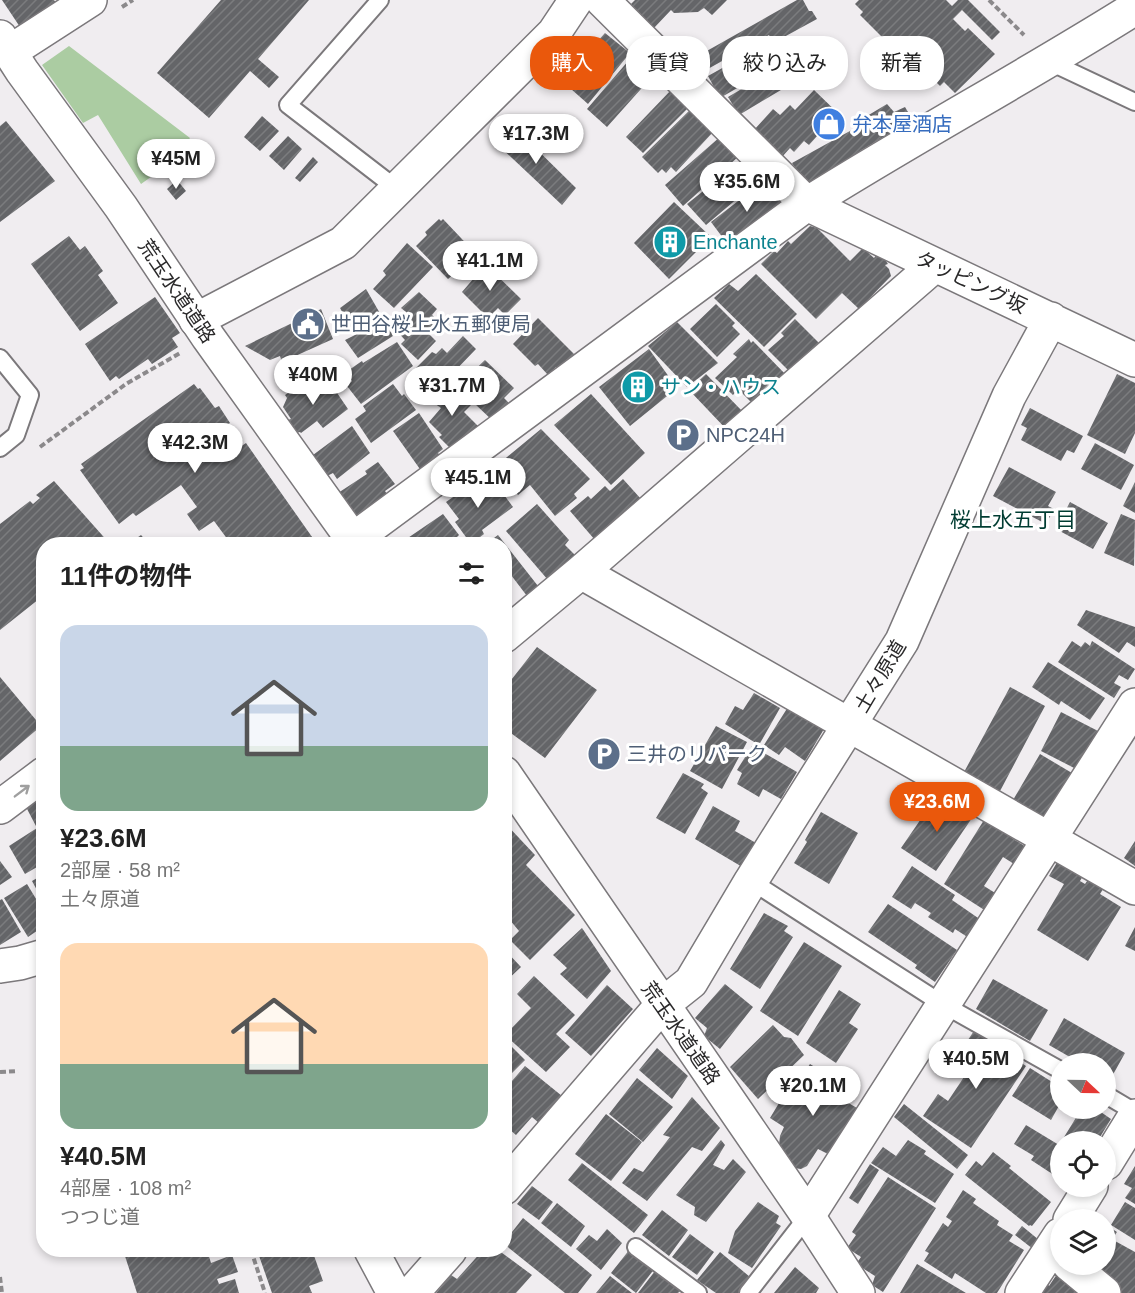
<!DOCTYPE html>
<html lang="ja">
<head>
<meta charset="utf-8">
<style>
  body { margin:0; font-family:Arial,"Noto Sans JP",sans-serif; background:#f2f2f2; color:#222; height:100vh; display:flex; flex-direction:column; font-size:22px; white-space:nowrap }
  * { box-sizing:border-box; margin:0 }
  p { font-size:20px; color:#767676 }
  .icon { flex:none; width:33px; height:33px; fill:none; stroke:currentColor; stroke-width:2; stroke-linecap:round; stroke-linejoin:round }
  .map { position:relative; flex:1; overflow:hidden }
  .details { position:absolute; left:36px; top:537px; width:476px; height:720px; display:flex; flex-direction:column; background:#fff; border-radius:24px; box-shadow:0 3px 9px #0003 }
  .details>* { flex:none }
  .banner { position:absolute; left:530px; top:36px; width:514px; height:54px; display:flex; gap:12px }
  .needle { width:39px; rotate:112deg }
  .controls { position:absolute; left:1050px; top:1053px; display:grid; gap:12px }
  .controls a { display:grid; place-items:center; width:66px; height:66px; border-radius:50%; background:#fff; box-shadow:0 3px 9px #0003; font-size:30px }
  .price { position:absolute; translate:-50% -51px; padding:0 14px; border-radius:21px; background:#fff; color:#222; font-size:20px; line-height:39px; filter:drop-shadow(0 2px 3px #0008) }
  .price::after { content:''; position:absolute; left:50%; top:36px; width:18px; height:14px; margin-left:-9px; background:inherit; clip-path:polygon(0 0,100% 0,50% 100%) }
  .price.selected { background:#ea580c; color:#fff }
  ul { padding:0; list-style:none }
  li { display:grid; align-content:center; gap:12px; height:318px; padding:0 24px }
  li span { display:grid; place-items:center; height:186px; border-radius:18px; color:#555 }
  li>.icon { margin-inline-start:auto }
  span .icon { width:108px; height:108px; fill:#fffc; stroke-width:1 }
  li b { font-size:26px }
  h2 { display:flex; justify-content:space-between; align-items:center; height:72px; padding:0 24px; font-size:26px }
  .chip { padding:0 21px; border-radius:24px; background:#fff; box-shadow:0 3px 9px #0003; font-size:21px; line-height:54px }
  .chip.selected { background:#ea580c; color:#fff }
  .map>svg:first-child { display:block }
  .green { fill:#abcca2 }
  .building { fill:url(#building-hatch) }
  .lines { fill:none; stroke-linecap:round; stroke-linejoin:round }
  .service-casing { stroke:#7b787b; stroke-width:20 }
  .minor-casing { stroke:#7b787b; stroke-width:36 }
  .tertiary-casing { stroke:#7b787b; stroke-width:36 }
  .secondary-casing { stroke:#7b787b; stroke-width:36 }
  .path { stroke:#8b898b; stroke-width:4; stroke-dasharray:6 3; stroke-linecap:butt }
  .service { stroke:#fff; stroke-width:16 }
  .minor { stroke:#fff; stroke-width:33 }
  .tertiary { stroke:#fff; stroke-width:33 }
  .secondary { stroke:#fff; stroke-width:33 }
  .oneway { stroke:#9f9f9f }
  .labels { text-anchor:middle; stroke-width:6; stroke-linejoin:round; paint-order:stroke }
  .shop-label { font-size:20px; fill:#366cbe; stroke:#fff; text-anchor:start }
  .culture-label { font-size:20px; fill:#0d838f; stroke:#fff; text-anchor:start }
  .street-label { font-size:20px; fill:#2a292a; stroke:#fff }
  .service-label { font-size:20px; fill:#4e5e75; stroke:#fff; text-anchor:start }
  .neighbourhood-label { font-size:21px; fill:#003c32; stroke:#fff }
</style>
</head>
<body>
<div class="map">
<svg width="1135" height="1293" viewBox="0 0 1135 1293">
  <defs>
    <pattern id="building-hatch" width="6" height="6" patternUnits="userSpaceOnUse" patternTransform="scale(1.5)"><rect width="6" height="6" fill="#646568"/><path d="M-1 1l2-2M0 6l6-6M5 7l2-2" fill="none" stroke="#7b7c7e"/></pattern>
  </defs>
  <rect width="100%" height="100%" fill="#f0edf0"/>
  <path class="green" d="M69,46L190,138L172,162L141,184L98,115L83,123L42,65Z"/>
  <path class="building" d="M2,0H54L58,6L22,30Z
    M221,0H309L258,59L279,77L269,88L250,71L209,118L157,73Z
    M635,0H727L712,15L704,8L698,12L674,13L671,10L654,28L631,4Z
    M797,0H803L809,11H812L817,19L773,43L769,35L697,75L689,61Z
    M859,0H946L952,6L958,0H968L1000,32L992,40L962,10L953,19L965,31L968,28L995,54L955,93L944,82L940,86L913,59L917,55L907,45L902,50L893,41L889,44L860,15L863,12L855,4Z
    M605,33L630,53L588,104L562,81Z
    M767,43L784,61L720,98L708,76Z
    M635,53L657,71L607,127L587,109Z
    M783,70L791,84L739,115L728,97L772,71L775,75Z
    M672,89L690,106L643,153L626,137Z
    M814,90L842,117L822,139L818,135L809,145L804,141L794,152L790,148L782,157L754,130L773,109L780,115L790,105L795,110Z
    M887,104L894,112L905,107L914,122L903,129L902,126L860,151L861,153L812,188L804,181L792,163L859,126L857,122Z
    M691,109L714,131L676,172L671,167L666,173L662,169L658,173L642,157Z
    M262,116L279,131L260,151L244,137Z
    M6,121L55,181L0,222V126Z
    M513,126L576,188L562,205L497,144Z
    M288,136L302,149L284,170L269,156Z
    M721,136L738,157L683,206L665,185Z
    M313,157L318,162L300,182L295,178Z
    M742,160L758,181L706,225L687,204Z
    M177,180L186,191L176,200L167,189Z
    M764,181L783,205L729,246L711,222Z
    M674,202L711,237L669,279L634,243Z
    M439,219L441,221L443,219L478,256L459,276L455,273L448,279L416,246L427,235L425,232Z
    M810,226L817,228L850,261L863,248L874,258L877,254H881L888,264L885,265L889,269L891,276L859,309L842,293L816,319L761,264L774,251L777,253L788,241L791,244Z
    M69,236L80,250L85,246L103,271L98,275L118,303L80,331L31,264Z
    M407,243L433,267L394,308L373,289L386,275L383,271Z
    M482,261L521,299L505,315L498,308L488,318L462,292L474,278L471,274Z
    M756,274L797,314L764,347L714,298L729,284L738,291Z
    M366,289L393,336L358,358L345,340L355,335L340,308Z
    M419,292L437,309L432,315L440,322L429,334L436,341L418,360L401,344L405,340L393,327L406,312L401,308Z
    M155,297L180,333L172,338L178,347L152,364L148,359L119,379L116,376L110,381L85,344Z
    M716,304L735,323L732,326L740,334L717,357L690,329Z
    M321,309L333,339L282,362L280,356L270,360L245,346Z
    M538,318L575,355L560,371L556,367L548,375L538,364L535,366L513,344Z
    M795,319L823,347L791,373L768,350L784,336L781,333Z
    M677,322L718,363L687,387L648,346Z
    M463,336L476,349L424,403L409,388L422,372L416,368L432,352L436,354L442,348L447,353Z
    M749,339L751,343L753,341L788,377L780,386L773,380L751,402L738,389L733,395L715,378L737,357L733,354Z
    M397,342L413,366L361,404L347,386L352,381L346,372L362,361L363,363Z
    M649,349L677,388L630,426L599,387Z
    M485,360L514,388L504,398L510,404L493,421L457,387Z
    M706,374L744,413L728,431L689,390Z
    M1117,374L1135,383V433L1125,454L1087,435Z
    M316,381L333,387L348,409L323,428L317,421L301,433L300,432L296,433L288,420L291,419L283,407L287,398L285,395L305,382L308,385Z
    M194,384L198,389L200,388L215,408L219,406L230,423L226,425L236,438L232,441L237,449L246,443L317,544H231L214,521L199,531L187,514L197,507L181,485L136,516L133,513L119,524L80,470L84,468L81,464Z
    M393,384L402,396L404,394L416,410L371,443L355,419L366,411L363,406Z
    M449,384L471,405L464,412L478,426L452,450L439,437L442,435L429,422L441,408L431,401Z
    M591,394L645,453L611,485L554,425Z
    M1030,408L1083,436L1074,453L1067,450L1061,461L1021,440L1027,428L1021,425Z
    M419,413L443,449L438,453L442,458L422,472L393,431Z
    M352,426L370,453L337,479L333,473L327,476L313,455Z
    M541,429L590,479L574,494L577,498L555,516L530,485L518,495L495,467Z
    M1095,443L1134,465L1121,490L1081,469Z
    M378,462L395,484L385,491L390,499L357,521L338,493L367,474L365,471Z
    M1009,467L1056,492L1048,506L1054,509L1046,524L993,496Z
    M479,479L490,495L499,488L513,507L482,530L484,534L471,544L455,522L459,519L446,502Z
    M623,479L641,499L595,540L570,511L588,496L591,499L605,486L610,491Z
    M54,481L110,544H44V595L0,630V524L30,501L33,504L40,498L36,495Z
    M1135,482V513L1123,506Z
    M1070,502L1108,523L1093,549L1056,529Z
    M537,504L569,540L565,545L576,556L548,580L506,531Z
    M443,514L459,535L455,539L459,544H399Z
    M1121,514L1135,520L1134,566L1104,553Z
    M141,535L149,544H128Z
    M498,535L538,586L527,596L511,575L504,580V544H486Z
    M1086,610L1135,627V647L1127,642L1119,653L1077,625Z
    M1072,641L1081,647L1085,642L1090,646L1092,641L1135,669L1128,680L1119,675L1114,683L1121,687L1114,698L1058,662Z
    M537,647L597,690L545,758L504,728V689Z
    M1048,662L1105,698L1090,720L1061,701L1059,705L1032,687Z
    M0,677L41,726L0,761Z
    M1010,687L1045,706L999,793L963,774Z
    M754,693L780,708L759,745L725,724L735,706L743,710Z
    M788,707L824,729L805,761L785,747L779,755L764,745Z
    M1061,712L1100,732L1080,771L1041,751Z
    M716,726L747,742L722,789L690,771Z
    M752,746L797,772L781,799L763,789L759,797L737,784L742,773L737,770Z
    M1040,754L1077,776L1043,827L1009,807Z
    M683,773L704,784L701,788L708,793L685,834L656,818Z
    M936,797L947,805L951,800L974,815L936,871L901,848Z
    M44,798V863L25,874L9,846L37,828L26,807Z
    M713,806L740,821L735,831L756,843L744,868L695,839Z
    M821,812L858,833L829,884L794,863L807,842L805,840Z
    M984,820L1029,849L1019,867L1003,857L984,886L1000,896L989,913L944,884Z
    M504,822L535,855L526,865L575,915L530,960L510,940L519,931L504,913Z
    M1135,841V866L1124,858Z
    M1059,859L1084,874L1080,881L1085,884L1090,877L1105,886L1100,894L1121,907L1088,961L1037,930L1064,884L1049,876Z
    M0,861L12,877L0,885Z
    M912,866L955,895L952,900L981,920L969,938L955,929L953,933L928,917L931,913L915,903L911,909L892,897Z
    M44,874V903L32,881Z
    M27,884L44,912V926L28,937L4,898Z
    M2,899L21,932L0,945V900Z
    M888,904L957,950L935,982L915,968L917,965L868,932Z
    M764,913L788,926L784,931L793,937L760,989L730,969Z
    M1135,927V951L1125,946Z
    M582,928L611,971L587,999L560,974L567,968L553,955Z
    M804,942L842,966L798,1036L760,1011Z
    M504,949L521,967L504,983Z
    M534,976L575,1015L556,1034L570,1047L546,1072L505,1035L531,1008L517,994Z
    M993,979L1048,1010L1030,1041L976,1009Z
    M725,984L753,1007L720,1049L704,1036L707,1028L695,1018Z
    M607,985L633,1009L591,1056L565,1033Z
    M839,990L861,1004L849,1023L858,1029L836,1063L806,1043Z
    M1064,1018L1125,1053L1110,1080L1106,1077V1064H1082L1049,1045Z
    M773,1025L784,1037L791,1038L804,1055L758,1099L730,1067Z
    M974,1031L1026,1066L971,1148L923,1116L938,1094L948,1101L964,1077L959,1073L966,1062L957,1056Z
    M504,1039L525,1060L504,1081Z
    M657,1048L688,1076L672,1099L639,1070Z
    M810,1064L851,1090L845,1101L857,1108L840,1135L846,1139L828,1154L818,1149L807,1166L801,1169L794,1168L779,1145L780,1136L784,1127L770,1118L791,1083L795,1086Z
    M525,1066L562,1096L540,1124L532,1117L516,1135L504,1125V1090Z
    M1030,1068L1060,1087V1104L1051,1120L1012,1096Z
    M637,1078L673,1107L643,1142L609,1114Z
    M692,1097L720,1128L702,1151L692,1147L647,1201L622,1183L634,1168L643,1172L670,1137L663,1135Z
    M904,1104L968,1155L957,1169L894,1117Z
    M1082,1108H1095L1111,1119L1097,1142H1061Z
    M606,1114L642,1142L611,1181L575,1154Z
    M1026,1125L1059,1145L1060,1143V1179L1031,1160L1034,1156L1014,1144Z
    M721,1140L725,1145L713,1165L724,1170L733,1159L746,1172L706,1222L694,1215L695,1207L676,1195Z
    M908,1140L926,1151L924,1154L954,1174L935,1203L871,1163L883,1147L896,1156Z
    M993,1152L1011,1166L1009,1168L1051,1202L1032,1226L1030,1225L1029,1226L965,1175L976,1161L982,1166Z
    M582,1163L648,1215L634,1233L568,1180Z
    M870,1164L879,1170L858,1204L849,1198Z
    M1135,1166V1204L1125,1198L1132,1188L1124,1184Z
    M888,1177L936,1208L883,1292L872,1285L875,1276L856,1264L861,1257L847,1248L856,1235L852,1232Z
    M532,1186L553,1202L539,1220L517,1204Z
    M963,1190L976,1199L973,1203L999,1221L997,1225L1013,1235L1009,1241L1024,1250L997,1293H986L955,1273L952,1279L924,1261L929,1253L925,1251L943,1223L948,1227L952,1221L946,1217Z
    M758,1202L779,1216L776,1223L781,1226L752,1268L728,1253L735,1231Z
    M1125,1202L1135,1208V1240L1111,1225Z
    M557,1203L585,1226L571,1247L541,1223Z
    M662,1210L688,1230L669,1256L642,1235Z
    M523,1218L592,1275L578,1293H565L504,1244V1226L512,1232Z
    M1106,1225L1117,1232L1109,1244L1106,1242Z
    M1022,1226L1039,1240L1033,1249L1015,1235Z
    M607,1229L622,1243L601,1270L576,1249L589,1235L597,1241Z
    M690,1234L714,1252L697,1275L672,1257Z
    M1115,1241L1135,1252V1293H1121L1114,1289L1117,1283L1097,1272L1102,1264H1106V1258Z
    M630,1249L655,1268L636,1293L611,1273Z
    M123,1250H207L211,1263L232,1255L238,1272L217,1279L219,1284L235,1279L239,1293H137Z
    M257,1250H312L323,1281L309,1286L312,1293H272Z
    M483,1250H498L532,1275L516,1293H436L451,1275L457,1279Z
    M720,1252L750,1277L739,1293H716L697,1280Z
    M917,1264L966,1293H900Z
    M795,1267L819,1288L816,1293H774Z
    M655,1271L681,1290L678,1293H638Z
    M1057,1274L1085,1293H1040L1047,1283L1049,1286Z
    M610,1276L632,1293H596Z"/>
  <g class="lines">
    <g class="service-casing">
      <path id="service" d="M380,0L288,105L397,189
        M1050,62L1135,102
        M0,358L30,395L16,435L0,448
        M751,881L944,1005L1060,1070
        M1106,1095L1135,1112
        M636,1247L698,1293
        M748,1293L808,1216"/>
    </g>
    <g class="minor-casing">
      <path id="minor" d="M602,0L807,204L1135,360
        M11,51L90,0
        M196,320L343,243L554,33L576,0
        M347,544L807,204C915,136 1027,76 1135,8
        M581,572L1135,888
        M504,636L581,572L935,265
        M0,807L44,774
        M1106,1163L1135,1116
        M504,1188L662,1005L691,982L751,881L902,641L1009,396L1051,319
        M808,1216L1135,705
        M1070,1220L1091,1186
        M1069,1264L1104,1293
        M412,1293L450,1250
        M1022,1293L1060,1235"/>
    </g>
    <g class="tertiary-casing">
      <path id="tertiary" d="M0,966L20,963L44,956
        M371,1250L394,1293"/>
    </g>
    <g class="secondary-casing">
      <path id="secondary" d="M0,37L22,71L121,207L208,337L356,544
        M504,773L808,1216L858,1293"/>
    </g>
    <path class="path" d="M989,0L1024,35
      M122,7L133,0
      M40,447L126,384L180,353
      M0,1072L18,1071
      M251,1250L265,1293
      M0,1277L2,1293"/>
    <use href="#service" class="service"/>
    <use href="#minor" class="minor"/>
    <use href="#tertiary" class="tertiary"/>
    <use href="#secondary" class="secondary"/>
  </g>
  <defs><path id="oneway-shaft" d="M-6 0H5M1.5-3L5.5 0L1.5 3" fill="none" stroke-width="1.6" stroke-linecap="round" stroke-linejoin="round" transform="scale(1.5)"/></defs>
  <use class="oneway" href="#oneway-shaft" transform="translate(22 791) rotate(-37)"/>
  <defs>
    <g id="shop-disc" transform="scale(1.725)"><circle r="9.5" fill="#3f7fe0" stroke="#fff"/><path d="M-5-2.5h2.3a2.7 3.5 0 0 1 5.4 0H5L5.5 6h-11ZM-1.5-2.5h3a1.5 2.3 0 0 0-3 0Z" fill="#fff"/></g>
    <g id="building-disc" transform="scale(1.725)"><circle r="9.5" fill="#0f9aa8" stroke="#fff"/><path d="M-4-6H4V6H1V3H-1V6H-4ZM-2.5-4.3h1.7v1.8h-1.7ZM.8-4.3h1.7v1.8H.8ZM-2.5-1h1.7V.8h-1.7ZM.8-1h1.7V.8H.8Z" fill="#fff"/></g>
    <g id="civic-disc" transform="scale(1.725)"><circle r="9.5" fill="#5c6f8a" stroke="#fff"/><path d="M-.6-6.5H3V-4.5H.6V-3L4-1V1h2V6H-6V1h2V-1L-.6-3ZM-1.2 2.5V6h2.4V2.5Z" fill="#fff"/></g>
    <g id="parking-disc" transform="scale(1.725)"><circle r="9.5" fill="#5c6f8a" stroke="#fff"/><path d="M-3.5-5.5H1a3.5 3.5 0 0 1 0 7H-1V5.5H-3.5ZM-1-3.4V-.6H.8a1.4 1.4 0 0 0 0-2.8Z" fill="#fff"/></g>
  </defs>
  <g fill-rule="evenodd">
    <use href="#shop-disc" x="829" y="124"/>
    <use href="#building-disc" x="670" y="242"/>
    <use href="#civic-disc" x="308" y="324"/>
    <use href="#building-disc" x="638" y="387"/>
    <use href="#parking-disc" x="683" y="435"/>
    <use href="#parking-disc" x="604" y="754"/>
  </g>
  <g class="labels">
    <g class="shop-label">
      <text x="852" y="131">弁本屋酒店</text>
    </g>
    <g class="culture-label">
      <text x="693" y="249">Enchante</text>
      <text x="661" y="394">サン・ハウス</text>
    </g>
    <g class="street-label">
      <text transform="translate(971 282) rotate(25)" y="7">タッピング坂</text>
      <text transform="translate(177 291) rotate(56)" y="7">荒玉水道道路</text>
      <text transform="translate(880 676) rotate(-59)" y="7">土々原道</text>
      <text transform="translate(681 1033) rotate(55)" y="7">荒玉水道道路</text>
    </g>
    <g class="service-label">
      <text x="331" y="331">世田谷桜上水五郵便局</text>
      <text x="706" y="442">NPC24H</text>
      <text x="627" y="761">三井のリパーク</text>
    </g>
    <g class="neighbourhood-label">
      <text x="1013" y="527">桜上水五丁目</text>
    </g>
  </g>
</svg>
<div class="controls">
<a><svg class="needle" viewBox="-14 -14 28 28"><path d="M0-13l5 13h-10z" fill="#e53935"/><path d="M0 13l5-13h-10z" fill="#767676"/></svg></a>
<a><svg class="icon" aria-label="locate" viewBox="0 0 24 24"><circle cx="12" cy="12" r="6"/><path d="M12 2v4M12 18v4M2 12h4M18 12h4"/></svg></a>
<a><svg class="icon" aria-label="layers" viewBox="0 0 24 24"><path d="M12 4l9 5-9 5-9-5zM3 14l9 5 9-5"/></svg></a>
</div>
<b class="price" style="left:536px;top:165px">¥17.3M</b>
<b class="price" style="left:176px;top:190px">¥45M</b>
<b class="price" style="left:747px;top:213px">¥35.6M</b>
<b class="price" style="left:490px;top:292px">¥41.1M</b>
<b class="price" style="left:313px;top:406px">¥40M</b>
<b class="price" style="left:452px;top:417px">¥31.7M</b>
<b class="price" style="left:195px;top:474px">¥42.3M</b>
<b class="price" style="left:478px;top:509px">¥45.1M</b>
<b class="price selected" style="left:937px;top:833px">¥23.6M</b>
<b class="price" style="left:976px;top:1090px">¥40.5M</b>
<b class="price" style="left:813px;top:1117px">¥20.1M</b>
<div class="banner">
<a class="chip selected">購入</a>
<a class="chip">賃貸</a>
<a class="chip">絞り込み</a>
<a class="chip">新着</a>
</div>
<section class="details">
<h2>11件の物件<svg class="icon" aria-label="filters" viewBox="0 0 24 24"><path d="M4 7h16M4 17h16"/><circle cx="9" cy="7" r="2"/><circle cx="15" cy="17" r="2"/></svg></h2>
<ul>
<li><span style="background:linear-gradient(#c9d6e8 65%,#7fa58c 0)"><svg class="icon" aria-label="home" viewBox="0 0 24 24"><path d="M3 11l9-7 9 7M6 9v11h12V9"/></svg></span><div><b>¥23.6M</b><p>2部屋 · 58 m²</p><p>土々原道</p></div></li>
<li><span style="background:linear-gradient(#ffd9b3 65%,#7fa58c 0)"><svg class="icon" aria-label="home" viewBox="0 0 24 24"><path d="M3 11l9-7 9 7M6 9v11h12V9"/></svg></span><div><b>¥40.5M</b><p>4部屋 · 108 m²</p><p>つつじ道</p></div></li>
</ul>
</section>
</div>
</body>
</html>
